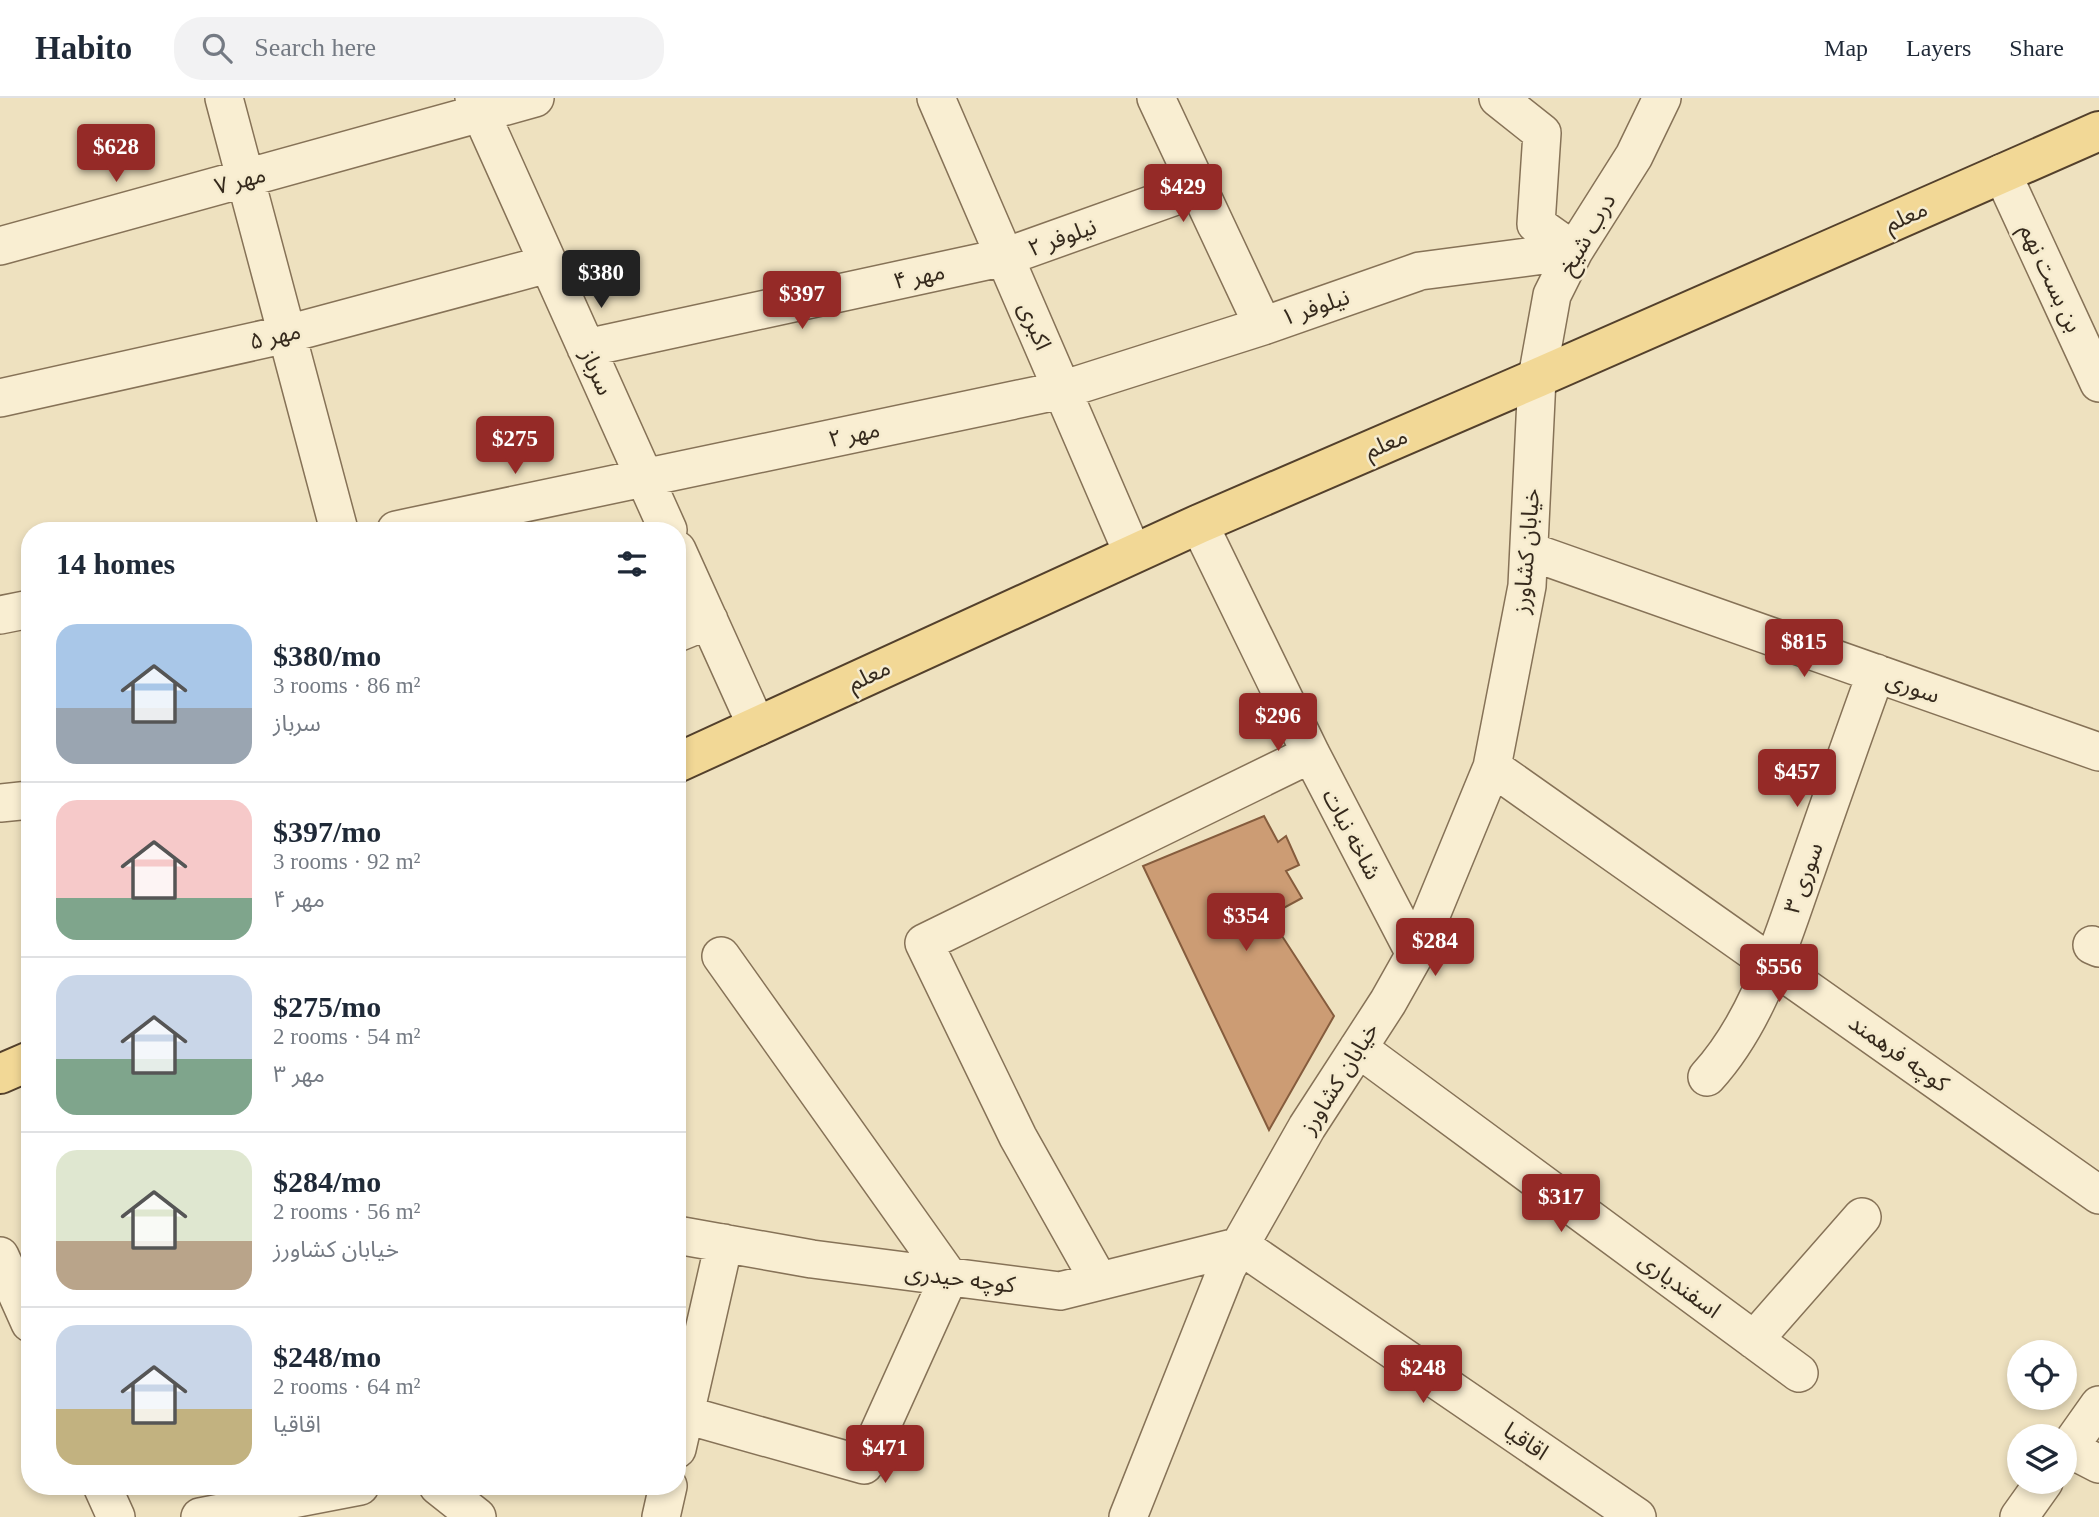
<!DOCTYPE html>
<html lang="en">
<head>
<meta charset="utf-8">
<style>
  body { margin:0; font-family:"Times New Roman","Noto Sans Arabic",serif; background:#f2f2f3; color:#1f2937; height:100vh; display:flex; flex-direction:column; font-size:26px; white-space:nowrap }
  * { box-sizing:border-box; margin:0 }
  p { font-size:23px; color:#747a83 }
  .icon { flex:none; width:38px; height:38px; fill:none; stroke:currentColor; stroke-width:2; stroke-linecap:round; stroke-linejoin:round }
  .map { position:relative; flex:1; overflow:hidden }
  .panel { position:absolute; left:21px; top:424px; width:665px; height:973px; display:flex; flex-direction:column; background:#fff; border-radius:28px; box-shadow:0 4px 10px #0003 }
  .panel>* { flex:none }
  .buttons { position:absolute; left:2007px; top:1242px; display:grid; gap:14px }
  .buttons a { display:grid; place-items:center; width:70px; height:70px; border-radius:50%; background:#fff; box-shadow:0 4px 10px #0003; font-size:35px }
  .price { position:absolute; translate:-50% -60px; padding:0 16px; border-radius:7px; background:#952a27; color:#fff; font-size:23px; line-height:46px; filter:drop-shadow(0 2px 4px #0008) }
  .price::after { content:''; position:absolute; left:50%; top:42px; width:21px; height:16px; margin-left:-10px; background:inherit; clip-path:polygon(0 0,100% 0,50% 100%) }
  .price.selected { background:#222; color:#fff }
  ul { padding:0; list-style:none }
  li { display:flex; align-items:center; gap:21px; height:175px; padding:0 35px }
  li+li { border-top:2px solid #e0e1e3 }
  li span { display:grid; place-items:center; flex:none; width:196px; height:140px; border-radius:21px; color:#555 }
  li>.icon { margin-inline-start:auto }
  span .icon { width:84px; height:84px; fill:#fffc; stroke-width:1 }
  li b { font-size:30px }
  h2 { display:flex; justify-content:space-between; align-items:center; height:84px; padding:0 35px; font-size:30px }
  header { display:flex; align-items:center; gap:42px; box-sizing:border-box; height:98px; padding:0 35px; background:#fff; border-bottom:2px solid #e0e1e3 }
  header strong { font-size:33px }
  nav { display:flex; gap:38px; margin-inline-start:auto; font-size:24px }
  .search { width:490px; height:63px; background:#f2f2f3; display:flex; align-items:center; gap:18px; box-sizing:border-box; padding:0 24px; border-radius:28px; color:#747a83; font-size:26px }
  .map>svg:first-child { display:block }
  .building { fill:#cc9c74; stroke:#855c3d; stroke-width:2 }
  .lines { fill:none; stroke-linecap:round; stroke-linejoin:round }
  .minor-casing { stroke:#867257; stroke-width:40 }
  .major-casing { stroke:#53402c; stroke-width:42 }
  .minor { stroke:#f9eed2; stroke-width:37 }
  .major { stroke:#f2d896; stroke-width:38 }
  .labels { text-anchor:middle; stroke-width:5; stroke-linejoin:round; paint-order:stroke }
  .street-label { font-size:23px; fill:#35291c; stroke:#f5ebce }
</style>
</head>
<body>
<header>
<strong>Habito</strong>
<div class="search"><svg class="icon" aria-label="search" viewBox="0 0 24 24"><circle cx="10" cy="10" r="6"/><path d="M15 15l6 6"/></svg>Search here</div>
<nav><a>Map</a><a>Layers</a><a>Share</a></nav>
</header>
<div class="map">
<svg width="2099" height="1419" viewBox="0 0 2099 1419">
  <rect width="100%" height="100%" fill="#eee1bf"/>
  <path class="building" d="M1264,718L1278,744L1286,738L1299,767L1286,773L1302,800L1269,818L1334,918L1269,1032L1143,768Z"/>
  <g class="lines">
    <g class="minor-casing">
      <path id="minor" d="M224,0L339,432
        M474,0L668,432
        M936,0L1133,456
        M1156,0L1263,228
        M1498,0L1542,35L1536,126L1574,153
        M2002,75L2099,285
        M0,148L535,0
        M586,250L1005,159L1198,90
        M0,300L287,236L548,166
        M1199,426L1311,656L1415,856
        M396,432L1062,292L1263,228L1420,173L1574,153
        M677,452L757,629
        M1529,453L2099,654
        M0,517L30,511
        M677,535L709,522
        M1492,669L2099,1097
        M0,705L30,702
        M2092,847L2099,850
        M1358,950L1799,1275
        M1707,979C1759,922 1781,843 1806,773C1829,707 1852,641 1876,575
        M677,1137L812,1161L1060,1193L1241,1148L1637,1419
        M0,1158L30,1225
        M1099,1183L1018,1039L924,845L1311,656
        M1754,1242L1862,1119
        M686,1317L864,1367L949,1179L721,858
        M2068,1350L2099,1366
        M677,1351L724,1145
        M2065,1355L2099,1307
        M102,1388L116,1419
        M438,1388L477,1419
        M200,1419L360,1388
        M661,1419L668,1388
        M1128,1419L1227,1170L1307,1029L1388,904L1415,856L1492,669L1527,488L1537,280L1552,197L1574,153L1634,58L1662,0
        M2019,1419L2044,1384"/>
    </g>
    <g class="major-casing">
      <path id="major" d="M677,665L1199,426L1537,280L2099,33
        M0,976L30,963"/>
    </g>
    <use href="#minor" class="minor"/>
    <use href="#major" class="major"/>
  </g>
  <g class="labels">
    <g class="street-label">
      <text transform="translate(240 82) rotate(-15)" y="8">مهر ۷</text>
      <text transform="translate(1906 118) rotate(-24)" y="8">معلم</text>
      <text transform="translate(1587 136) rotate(-60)" y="8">درب شیخ</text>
      <text transform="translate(1062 139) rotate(-20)" y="8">نیلوفر ۲</text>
      <text transform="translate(919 178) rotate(-12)" y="8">مهر ۴</text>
      <text transform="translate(2051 180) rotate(65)" y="8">بن بست نهم</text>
      <text transform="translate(1315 209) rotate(-19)" y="8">نیلوفر ۱</text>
      <text transform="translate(1035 228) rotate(67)" y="8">اکبری</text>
      <text transform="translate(275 238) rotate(-13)" y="8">مهر ۵</text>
      <text transform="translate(597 274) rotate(66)" y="8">سرباز</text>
      <text transform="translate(854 336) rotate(-12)" y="8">مهر ۲</text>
      <text transform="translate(1386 345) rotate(-23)" y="8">معلم</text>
      <text transform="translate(1526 453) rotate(-85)" y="8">خیابان کشاورز</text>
      <text transform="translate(869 577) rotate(-25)" y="8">معلم</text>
      <text transform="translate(1913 589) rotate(19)" y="8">سوری</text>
      <text transform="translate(1352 736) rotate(62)" y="8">شاخه نبات</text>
      <text transform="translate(1803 780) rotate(-70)" y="8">سوری ۳</text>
      <text transform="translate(1899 955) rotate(35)" y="8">کوچه فرهمند</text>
      <text transform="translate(1339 980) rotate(-58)" y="8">خیابان کشاورز</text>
      <text transform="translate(960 1180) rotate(7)" y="8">کوچه حیدری</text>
      <text transform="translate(1680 1187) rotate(36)" y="8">اسفندیاری</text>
      <text transform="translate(1526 1343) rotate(34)" y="8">اقاقیا</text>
    </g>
  </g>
</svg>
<div class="buttons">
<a><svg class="icon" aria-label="locate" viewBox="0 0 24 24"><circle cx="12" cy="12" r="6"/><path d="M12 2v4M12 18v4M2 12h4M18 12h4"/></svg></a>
<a><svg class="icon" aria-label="layers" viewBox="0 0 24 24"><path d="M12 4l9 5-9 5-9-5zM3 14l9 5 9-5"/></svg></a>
</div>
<b class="price" style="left:116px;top:86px">$628</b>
<b class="price" style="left:1183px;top:126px">$429</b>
<b class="price selected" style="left:601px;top:212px">$380</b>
<b class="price" style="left:802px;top:233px">$397</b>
<b class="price" style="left:515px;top:378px">$275</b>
<b class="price" style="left:1804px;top:581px">$815</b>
<b class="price" style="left:1278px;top:655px">$296</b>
<b class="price" style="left:1797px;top:711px">$457</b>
<b class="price" style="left:1246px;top:855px">$354</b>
<b class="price" style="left:1435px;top:880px">$284</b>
<b class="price" style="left:1779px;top:906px">$556</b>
<b class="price" style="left:1561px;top:1136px">$317</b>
<b class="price" style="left:1423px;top:1307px">$248</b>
<b class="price" style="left:885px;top:1387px">$471</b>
<section class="panel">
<h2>14 homes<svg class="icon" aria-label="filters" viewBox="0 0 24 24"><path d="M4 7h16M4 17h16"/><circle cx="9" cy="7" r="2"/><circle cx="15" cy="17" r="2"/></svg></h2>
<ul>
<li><span style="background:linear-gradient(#a9c7e8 60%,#9aa5b1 0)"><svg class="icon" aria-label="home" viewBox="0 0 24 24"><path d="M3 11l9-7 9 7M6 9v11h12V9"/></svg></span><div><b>$380/mo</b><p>3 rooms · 86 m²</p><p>سرباز</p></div></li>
<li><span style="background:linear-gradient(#f6c9c9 70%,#7fa58c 0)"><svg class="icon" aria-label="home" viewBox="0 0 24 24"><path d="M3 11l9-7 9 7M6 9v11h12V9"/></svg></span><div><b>$397/mo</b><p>3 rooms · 92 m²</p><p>مهر ۴</p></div></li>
<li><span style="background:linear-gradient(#c9d6e8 60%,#7fa58c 0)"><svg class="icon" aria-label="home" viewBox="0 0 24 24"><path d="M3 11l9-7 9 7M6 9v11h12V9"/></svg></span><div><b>$275/mo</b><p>2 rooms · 54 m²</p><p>مهر ۳</p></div></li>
<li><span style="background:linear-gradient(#dfe7d0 65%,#b9a48a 0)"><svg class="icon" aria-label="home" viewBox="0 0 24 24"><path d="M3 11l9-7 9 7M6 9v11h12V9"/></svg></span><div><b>$284/mo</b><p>2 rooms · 56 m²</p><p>خیابان کشاورز</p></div></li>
<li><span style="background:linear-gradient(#c9d6e8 60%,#c2b280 0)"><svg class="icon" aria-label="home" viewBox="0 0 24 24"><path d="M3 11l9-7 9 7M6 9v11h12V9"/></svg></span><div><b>$248/mo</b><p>2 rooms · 64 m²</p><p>اقاقیا</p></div></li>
</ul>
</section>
</div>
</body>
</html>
